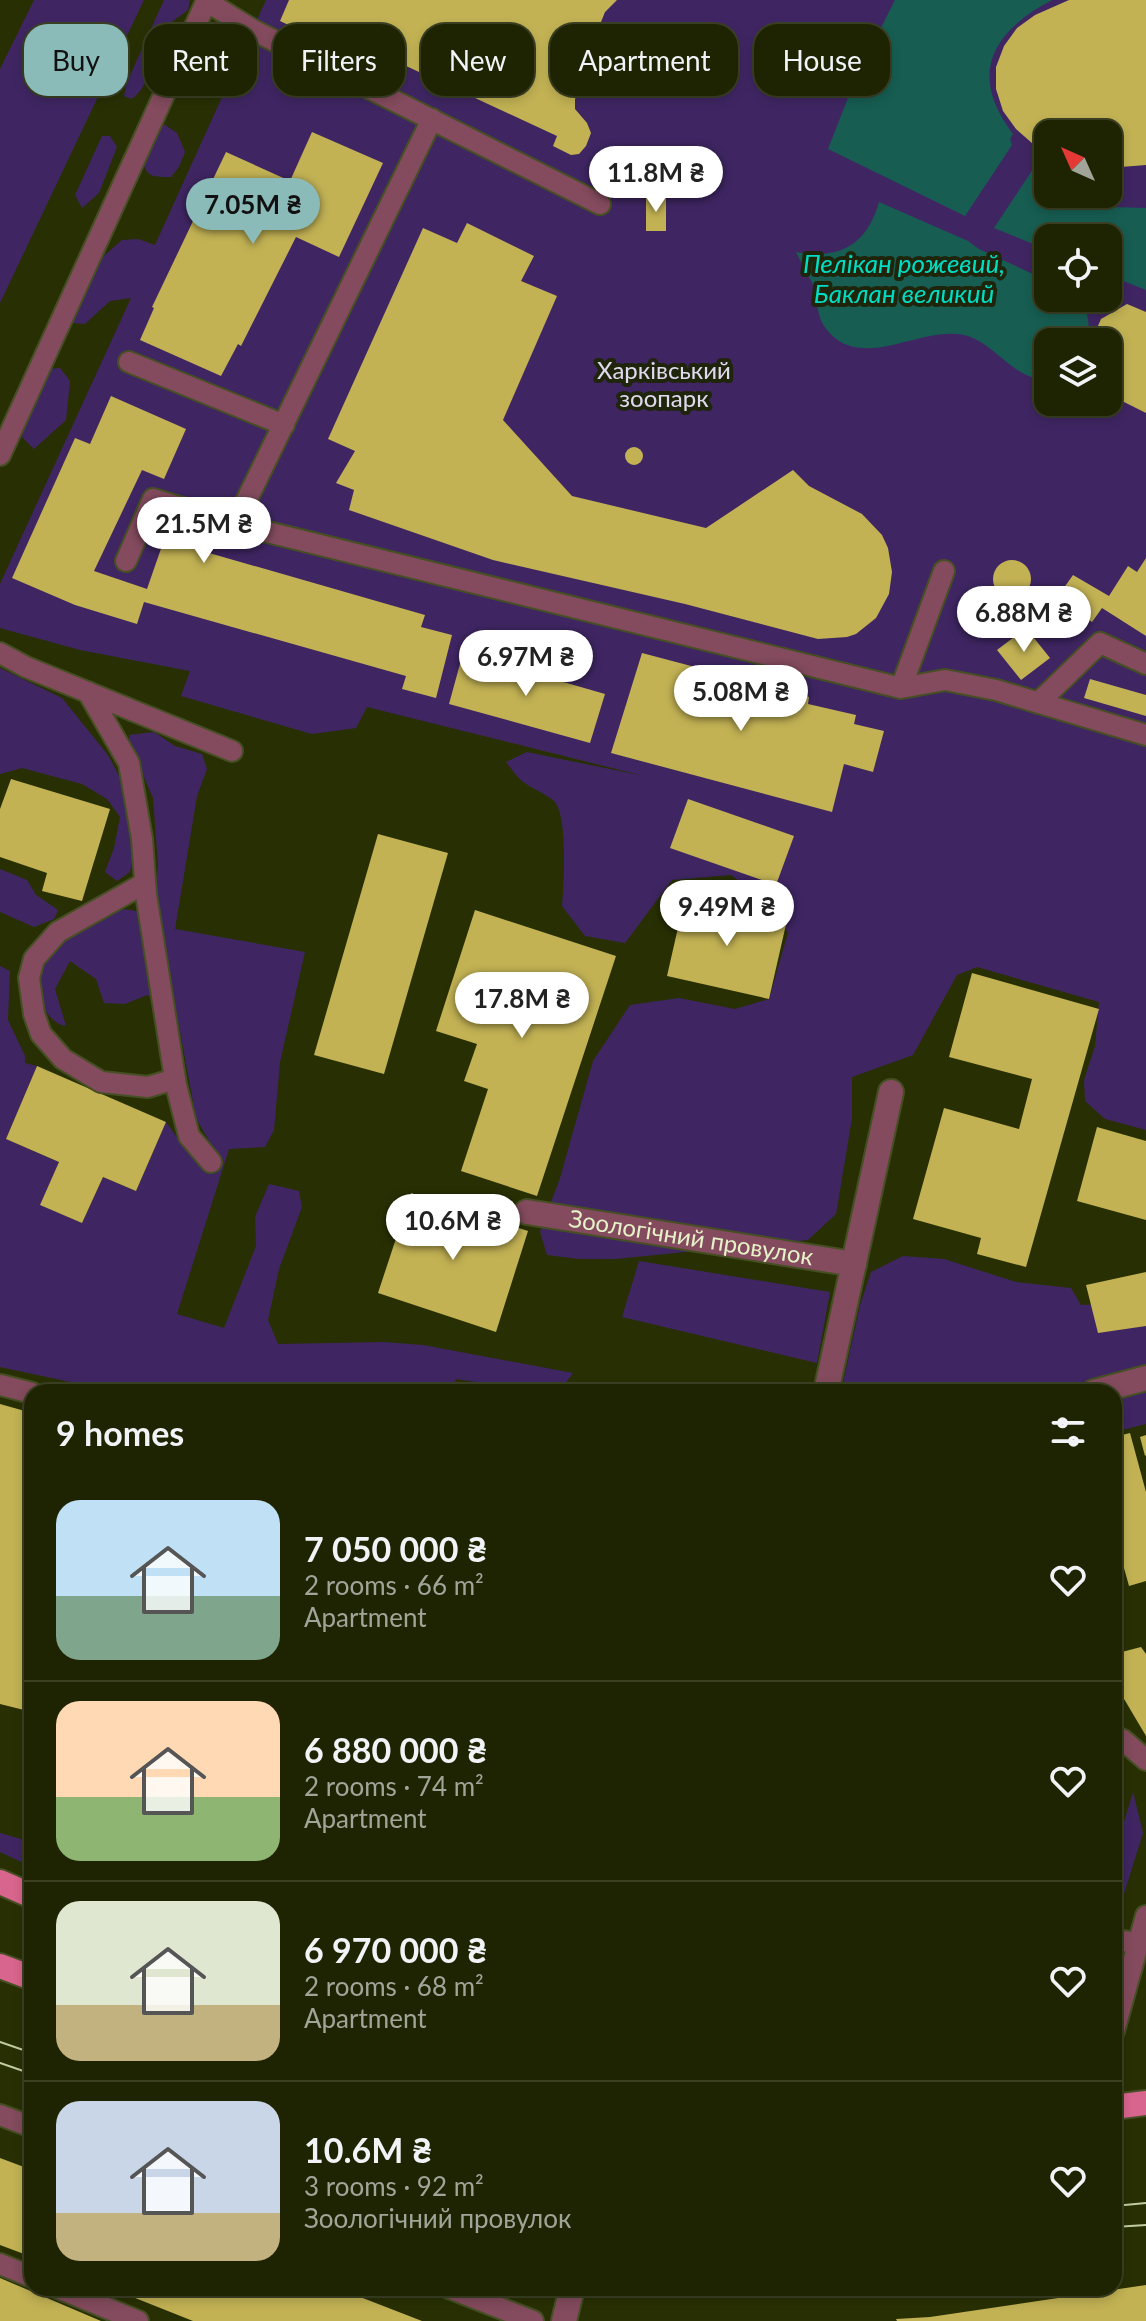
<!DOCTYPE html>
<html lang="en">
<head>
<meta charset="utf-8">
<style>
  body { margin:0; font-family:Lato,sans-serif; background:#2b3011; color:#f1f3f6; height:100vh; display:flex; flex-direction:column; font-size:30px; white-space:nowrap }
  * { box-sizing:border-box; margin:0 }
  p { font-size:26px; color:#a1a499 }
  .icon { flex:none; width:44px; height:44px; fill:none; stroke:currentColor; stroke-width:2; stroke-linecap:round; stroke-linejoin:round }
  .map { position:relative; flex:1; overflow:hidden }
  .side { position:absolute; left:24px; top:1384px; width:1098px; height:912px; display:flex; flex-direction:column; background:#1e2402; border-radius:24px; box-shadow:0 4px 12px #0003,0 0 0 2px #3c4124 }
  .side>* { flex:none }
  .top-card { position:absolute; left:24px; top:24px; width:1098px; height:72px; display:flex; gap:16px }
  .needle { width:52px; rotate:315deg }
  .tools { position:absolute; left:1034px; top:120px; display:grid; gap:16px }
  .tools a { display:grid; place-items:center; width:88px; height:88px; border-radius:16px; background:#1e2402; box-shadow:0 4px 12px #0003,0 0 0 2px #3c4124; font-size:40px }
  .price { position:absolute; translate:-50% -68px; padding:0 18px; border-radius:28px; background:#fff; color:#222; font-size:26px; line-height:52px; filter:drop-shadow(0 2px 4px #0008) }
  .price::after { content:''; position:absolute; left:50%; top:48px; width:24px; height:18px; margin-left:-12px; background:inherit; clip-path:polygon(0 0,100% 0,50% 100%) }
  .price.selected { background:#8bbbb9; color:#111 }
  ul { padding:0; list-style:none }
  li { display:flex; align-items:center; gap:24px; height:200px; padding:0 32px }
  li+li { border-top:2px solid #3c4124 }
  li span { display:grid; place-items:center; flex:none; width:224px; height:160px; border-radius:24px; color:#555 }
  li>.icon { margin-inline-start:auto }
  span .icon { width:96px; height:96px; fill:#fffc; stroke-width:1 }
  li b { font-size:34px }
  h2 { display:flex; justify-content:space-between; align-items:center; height:96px; padding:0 32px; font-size:34px }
  .pill { padding:0 28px; border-radius:24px; background:#1e2402; box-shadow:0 4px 12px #0003,0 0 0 2px #3c4124; font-size:28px; line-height:72px }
  .pill.selected { background:#8bbbb9; color:#111 }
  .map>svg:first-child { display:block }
  .green { fill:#3f2663; fill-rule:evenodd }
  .water { fill:#175d52 }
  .building { fill:#c2b254 }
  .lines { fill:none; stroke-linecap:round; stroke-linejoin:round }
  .lane-casing { stroke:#464f23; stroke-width:24 }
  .street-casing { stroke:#464f23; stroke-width:28 }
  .primary-casing { stroke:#464f23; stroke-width:28 }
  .lane { stroke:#834b5d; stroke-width:20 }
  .street { stroke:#834b5d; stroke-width:24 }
  .primary { stroke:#d8658d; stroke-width:24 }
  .tram { stroke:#c2cca3; stroke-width:2 }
  .labels { text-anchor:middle; stroke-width:8; stroke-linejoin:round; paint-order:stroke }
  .park-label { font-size:24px; fill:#e0daef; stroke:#1f250b }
  .street-label { font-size:24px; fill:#e6f1c8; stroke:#1f250b }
  .water-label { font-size:26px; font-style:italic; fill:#00ddc3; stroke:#1f250b }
</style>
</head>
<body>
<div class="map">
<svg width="1146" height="2321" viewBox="0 0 1146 2321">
  <rect width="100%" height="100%" fill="#283003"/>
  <path class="green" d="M34,0H144L0,303V69Z
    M164,0H190L188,10C178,18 166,24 160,36C149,57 153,85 131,99L124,96L127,82Z
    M266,0H1146V1130L1105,1119L1085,1101L1084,1080L1095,1046L1099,1002L977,967L957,975L913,1055L852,1077V1118L836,1214L808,1240L615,1259H579L547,1255L540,1232L560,1178L593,1061L630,1005L679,998L735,1009L769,999L788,933L775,909L731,875L672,880L625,943L585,936L562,906C564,885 568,815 554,801C545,793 532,789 522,781C516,776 511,768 506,762L527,752L644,776L367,707L356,728L312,734L181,696L190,671L80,650L0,628V584L131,298L110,301L85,324L74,323L71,320L90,268L122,240L138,239L155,245ZM1048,134H1108V194H1048ZM1048,238H1108V298H1048ZM1048,342H1108V402H1048Z
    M162,123L177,133L185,152L179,167L171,177C147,177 147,176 140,154L152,133Z
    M102,136H110L117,147L99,193L82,208L75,195Z
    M60,368L70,381L66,420L34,449L22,437L26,411L48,369Z
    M0,668L62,698L108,755L127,791L135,849L130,872L117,881L105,872L114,848L120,817L107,799L82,784L22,768L0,774Z
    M154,732L175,746L202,754L207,769L197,796L175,929L305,952L280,1062L274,1130L265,1147L229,1149L177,1314L224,1328L256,1246L255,1217L269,1184L299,1191L302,1207L279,1269L268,1320L278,1344L384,1342L423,1345L573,1373L559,1392H541L456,1379L452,1392H117L0,1367V966L10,971L8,1020L25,1056V1063L37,1066L6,1139L59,1162L41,1205L82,1223L103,1177L136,1191L166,1122L186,1150L213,1170L217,1155L196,1118L176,1010L147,995L125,1004L104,1003L96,979L70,961L55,989L66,1026C43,1022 34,989 42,968C50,947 94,916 116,910C123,908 134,911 141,912L154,897L158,865L153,798L130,745L129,735Z
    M0,869L27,880L36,895L58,910L54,919L34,927L0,912Z
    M903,1256L944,1259L1016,1282L1071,1288L1081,1305L1146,1302V1424L1114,1432V1392L1095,1387L1077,1392H841L860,1305L871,1272Z
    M639,1261L830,1292L817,1363L622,1317Z
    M1133,1792L1143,1833L1118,1913H1114V1855Z
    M0,1833L32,1842V1867L0,1852Z"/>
  <path class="water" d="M895,0H1052C991,32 968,75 1013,134L1010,139L1012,145L965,216L828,149L857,75Z
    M1039,160L1048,167V194H1083L1110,207L1146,208V290L1108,275V238H1048V250L994,228Z
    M879,202L968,241L979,249L1048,281V298H1078C1089,312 1091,325 1086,342H1048V379C1016,382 996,345 968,336C923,322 859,377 824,326C816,314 818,298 813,285C808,274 801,263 796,252C839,260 867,245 879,202Z"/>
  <path class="building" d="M289,0H617L605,12L599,27V56L575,99V109L587,123L591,133L586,146L579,154L571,155L553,146L557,136L320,26L314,37L280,21Z
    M1069,0H1146V165L1108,168V134H1048V152L1033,144L1016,129L1003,111L996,89V67L1004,46L1017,28L1035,15Z
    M312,132L383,163L339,257L296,237L241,346L238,344L221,376L140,340L154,308L152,307L226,152L290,181Z
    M666,196V231H646V197Z
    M467,223L534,256L521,281L557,296L503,420L572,496L706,528L793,470L809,486L862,514L882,535L888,548L892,572L889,594L876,618L856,634L847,637L818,639L685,604L493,560L349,510L354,490L336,483L355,451L328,439L423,228L457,243Z
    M1127,304L1146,312V413L1108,394V342H1091L1101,319Z
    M111,396L186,429L164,479L142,470L94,571L147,589L164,540L425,615L421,627L452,635L436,698L402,689L406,676L144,602L137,624L75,605L12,578L75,438L90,444Z
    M625 456a9 9 0 1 1 18 0a9 9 0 1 1-18 0Z
    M1146,558V636L1102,608L1092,622L1056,599L1073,575L1109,596L1128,566L1137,572Z
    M993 579a19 19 0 1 1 38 0a19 19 0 1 1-38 0Z
    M1026,628L1050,658L1021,680L997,650Z
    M463,653L605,694L590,743L449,704Z
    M642,653L809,697L808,704L856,715L854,724L884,731L873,772L844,764L832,812L611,753Z
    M1090,679L1146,695V716L1084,698Z
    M11,779L110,809L82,901L42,891L47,873L0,857V809Z
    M688,799L794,836L776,885L670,848Z
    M378,834L448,853L384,1074L314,1055Z
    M685,897L787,920L769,999L667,976Z
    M475,910L616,956L537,1196L461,1171L488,1089L464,1081L477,1044L436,1031Z
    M972,973L1099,1009L1026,1267L977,1254L981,1238L913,1219L944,1108L1019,1129L1032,1079L949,1057Z
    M37,1066L166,1122L136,1191L103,1177L82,1223L40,1205L59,1162L6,1139Z
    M1097,1127L1146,1141V1220L1077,1201Z
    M411,1193L528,1231L496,1332L378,1293Z
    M1146,1272V1326L1098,1333L1086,1285Z
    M0,1404L32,1413V1712L0,1704Z
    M1130,1433L1146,1492V1581L1129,1586L1114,1532V1437Z
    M1146,1435V1455L1145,1456L1140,1437Z
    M1141,1647L1146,1654V1736L1114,1682V1654Z
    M1114,1780L1123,1782L1115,1815H1114Z
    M0,2158L32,2170V2257L0,2245Z
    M0,2278L101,2321H0Z
    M1146,2285V2321H897L896,2319L930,2317Z
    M110,2288H337L422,2321H193Z"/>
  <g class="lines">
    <g class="lane-casing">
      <path id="lane" d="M206,1L253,30L600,204
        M432,119L235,524L901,688L944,571
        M129,362L284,425
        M0,455L207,0
        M126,561L153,499L235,524
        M0,653L26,667L232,751
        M901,688L945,680L996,690L1146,735
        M88,692L129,763L142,839L146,894L176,1085L189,1136L211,1162
        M1038,703L1100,643L1146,664
        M145,883L58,932L34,959L29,978L34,1014L41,1034L63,1059L101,1082L148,1087L175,1079
        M0,1385L32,1393
        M1114,1736L1123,1740L1146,1760
        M1114,1939L1139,1944
        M1114,2031L1146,1916
        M0,2115L32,2127
        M0,2264L32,2277
        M58,2288L138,2321
        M449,2288L533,2321"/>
    </g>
    <g class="street-casing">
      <g id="street">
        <path id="s1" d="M527,1212L854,1264"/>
        <path d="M826,1392L891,1092"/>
        <path d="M1094,1392L1146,1378"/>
        <path d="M564,2321L572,2288"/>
      </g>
    </g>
    <g class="primary-casing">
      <path id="primary" d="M0,1882L32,1896
        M0,1966L32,1978
        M1114,2107L1146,2103"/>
    </g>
    <use href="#lane" class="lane"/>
    <use href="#street" class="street"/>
    <use href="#primary" class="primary"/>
    <path class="tram" d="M0,2042L32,2053
      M0,2063L32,2074
      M1114,2206L1146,2203
      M1114,2227L1146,2225"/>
  </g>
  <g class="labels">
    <g class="park-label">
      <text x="664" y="379">Харківський<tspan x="664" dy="28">зоопарк</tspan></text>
    </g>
    <g class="street-label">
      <text dy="8" stroke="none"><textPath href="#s1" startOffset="166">Зоологічний провулок</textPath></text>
    </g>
    <g class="water-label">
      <text x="904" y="273">Пелікан рожевий,<tspan x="904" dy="30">Баклан великий</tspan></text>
    </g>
  </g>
</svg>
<div class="tools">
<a><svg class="needle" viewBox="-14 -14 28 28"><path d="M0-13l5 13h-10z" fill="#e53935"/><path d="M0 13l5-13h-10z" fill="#a1a499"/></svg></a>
<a><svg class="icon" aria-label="locate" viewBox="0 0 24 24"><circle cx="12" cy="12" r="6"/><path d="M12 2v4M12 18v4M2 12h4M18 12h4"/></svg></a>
<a><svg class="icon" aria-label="layers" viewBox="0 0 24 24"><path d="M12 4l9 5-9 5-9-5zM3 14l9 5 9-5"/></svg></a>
</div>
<b class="price" style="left:656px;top:214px">11.8M ₴</b>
<b class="price selected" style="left:253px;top:246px">7.05M ₴</b>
<b class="price" style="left:204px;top:565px">21.5M ₴</b>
<b class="price" style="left:1024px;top:654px">6.88M ₴</b>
<b class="price" style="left:526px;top:698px">6.97M ₴</b>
<b class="price" style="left:741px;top:733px">5.08M ₴</b>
<b class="price" style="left:727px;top:948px">9.49M ₴</b>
<b class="price" style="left:522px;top:1040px">17.8M ₴</b>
<b class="price" style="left:453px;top:1262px">10.6M ₴</b>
<div class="top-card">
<a class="pill selected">Buy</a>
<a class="pill">Rent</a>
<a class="pill">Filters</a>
<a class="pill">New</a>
<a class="pill">Apartment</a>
<a class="pill">House</a>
</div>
<section class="side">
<h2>9 homes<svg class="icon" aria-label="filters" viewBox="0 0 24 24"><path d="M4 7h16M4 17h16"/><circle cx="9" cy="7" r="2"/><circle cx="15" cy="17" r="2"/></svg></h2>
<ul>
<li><span style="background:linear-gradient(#bfe0f5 60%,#7fa58c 0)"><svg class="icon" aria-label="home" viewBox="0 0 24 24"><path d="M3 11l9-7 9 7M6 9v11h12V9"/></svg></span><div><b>7 050 000 ₴</b><p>2 rooms · 66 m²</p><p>Apartment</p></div><svg class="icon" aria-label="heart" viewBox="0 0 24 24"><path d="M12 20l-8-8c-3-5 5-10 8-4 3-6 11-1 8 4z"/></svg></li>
<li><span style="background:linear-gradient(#ffd9b3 60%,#8fb573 0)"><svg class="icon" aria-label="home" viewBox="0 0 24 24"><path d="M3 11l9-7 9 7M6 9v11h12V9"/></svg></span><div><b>6 880 000 ₴</b><p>2 rooms · 74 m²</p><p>Apartment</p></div><svg class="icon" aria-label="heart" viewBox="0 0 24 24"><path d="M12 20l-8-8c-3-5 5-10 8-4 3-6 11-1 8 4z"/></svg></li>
<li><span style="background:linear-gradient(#dfe7d0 65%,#c2b280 0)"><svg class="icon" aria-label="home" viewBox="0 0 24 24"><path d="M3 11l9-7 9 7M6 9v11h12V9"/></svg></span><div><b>6 970 000 ₴</b><p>2 rooms · 68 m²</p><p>Apartment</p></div><svg class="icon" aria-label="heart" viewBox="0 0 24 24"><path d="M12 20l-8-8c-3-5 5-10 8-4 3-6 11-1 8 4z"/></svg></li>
<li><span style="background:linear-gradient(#c9d6e8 70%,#c2b280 0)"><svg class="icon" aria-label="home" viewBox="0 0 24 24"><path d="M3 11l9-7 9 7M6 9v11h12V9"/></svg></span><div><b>10.6M ₴</b><p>3 rooms · 92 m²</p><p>Зоологічний провулок</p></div><svg class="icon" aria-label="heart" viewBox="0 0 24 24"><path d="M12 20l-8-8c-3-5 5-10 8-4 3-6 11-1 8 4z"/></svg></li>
</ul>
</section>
</div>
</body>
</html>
